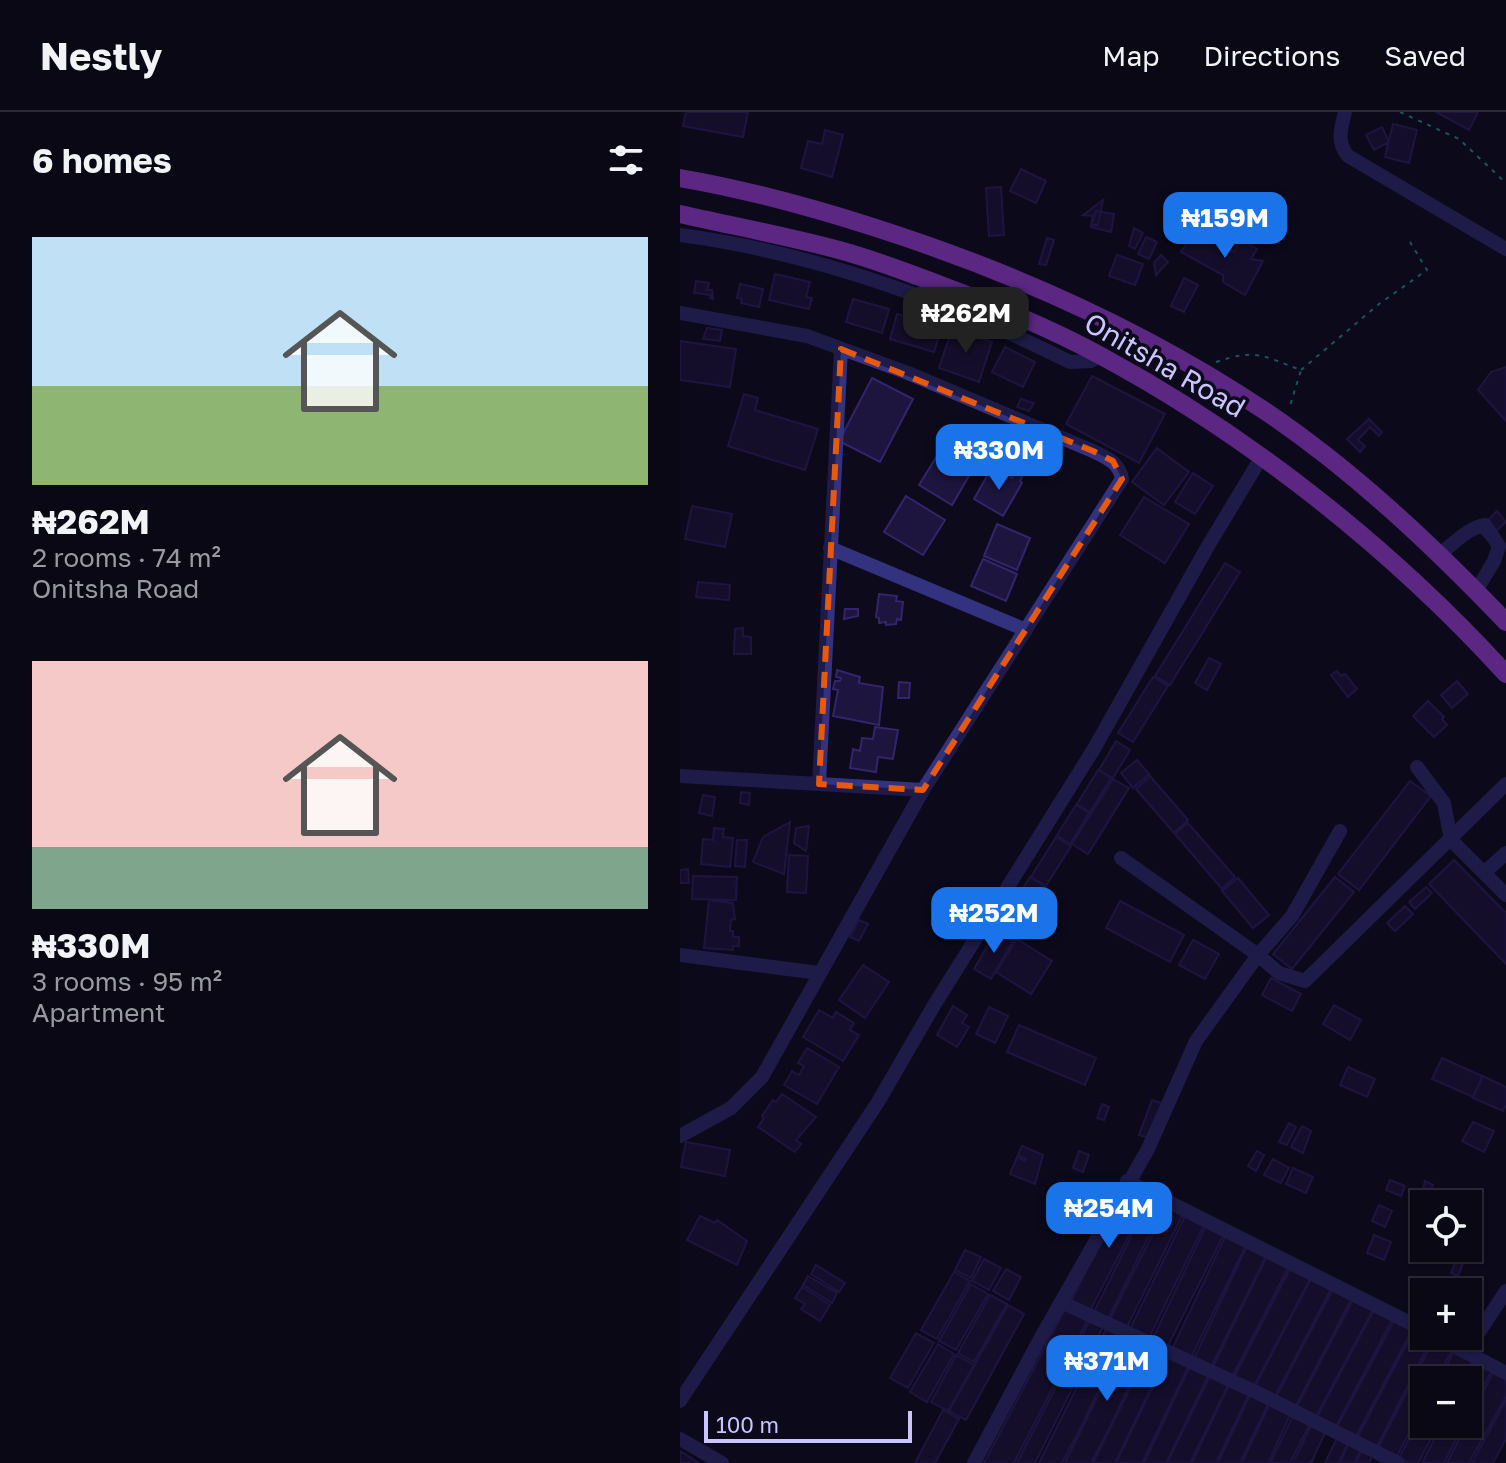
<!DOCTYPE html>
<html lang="en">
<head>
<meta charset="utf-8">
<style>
  body { margin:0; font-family:"Golos Text",sans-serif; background:#13111e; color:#f1f3f6; height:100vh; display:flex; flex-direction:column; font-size:30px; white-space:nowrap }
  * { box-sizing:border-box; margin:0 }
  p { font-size:26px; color:#999aa0 }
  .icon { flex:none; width:44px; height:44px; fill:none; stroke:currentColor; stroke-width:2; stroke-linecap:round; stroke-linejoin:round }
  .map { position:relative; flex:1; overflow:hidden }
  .details { display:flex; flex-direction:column; background:#0a0815; width:680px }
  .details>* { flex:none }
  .buttons { position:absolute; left:730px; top:1078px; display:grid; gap:16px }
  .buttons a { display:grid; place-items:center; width:72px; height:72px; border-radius:0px; background:#0a0815; box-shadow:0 2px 6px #0004,0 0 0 2px #2a2934; font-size:40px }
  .scale { position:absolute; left:24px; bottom:20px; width:208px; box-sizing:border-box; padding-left:8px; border:4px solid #cbc5ff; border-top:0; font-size:22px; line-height:28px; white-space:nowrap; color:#cbc5ff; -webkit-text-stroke:6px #0d0a1c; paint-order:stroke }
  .price { position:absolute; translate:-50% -68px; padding:0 18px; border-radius:16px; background:#1a73e8; color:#fff; font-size:26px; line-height:52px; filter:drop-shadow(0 2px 4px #0008) }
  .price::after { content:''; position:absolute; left:50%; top:48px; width:24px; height:18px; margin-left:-12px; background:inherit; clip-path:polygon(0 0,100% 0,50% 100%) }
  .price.selected { background:#222; color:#fff }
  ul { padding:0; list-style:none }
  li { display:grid; align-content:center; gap:16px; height:424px; padding:0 32px }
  li span { display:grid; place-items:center; height:248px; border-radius:0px; color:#555 }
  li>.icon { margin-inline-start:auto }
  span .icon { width:144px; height:144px; fill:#fffc; stroke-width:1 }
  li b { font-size:34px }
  h2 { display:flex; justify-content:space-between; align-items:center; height:96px; padding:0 32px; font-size:34px }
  header { display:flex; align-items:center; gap:48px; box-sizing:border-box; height:112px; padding:0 40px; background:#0a0815; border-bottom:2px solid #2a2934 }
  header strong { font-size:38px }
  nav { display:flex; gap:44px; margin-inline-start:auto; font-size:28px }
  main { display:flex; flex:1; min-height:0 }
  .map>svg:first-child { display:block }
  .building { fill:#1d153e; stroke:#32256c; stroke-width:2 }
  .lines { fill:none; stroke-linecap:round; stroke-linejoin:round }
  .path { stroke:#25b3a9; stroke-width:2; stroke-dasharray:4 6; stroke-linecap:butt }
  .minor { stroke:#33327f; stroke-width:14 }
  .major { stroke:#ba4cff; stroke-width:18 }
  .marked { fill:none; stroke:#e8590c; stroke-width:6; stroke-dasharray:16 10; stroke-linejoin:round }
  .labels { text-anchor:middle; stroke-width:7; stroke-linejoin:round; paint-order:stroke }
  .street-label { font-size:28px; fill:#cbc5ff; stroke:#0d0a1c }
</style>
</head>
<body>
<header>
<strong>Nestly</strong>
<nav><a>Map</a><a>Directions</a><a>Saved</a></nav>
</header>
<main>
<section class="details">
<h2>6 homes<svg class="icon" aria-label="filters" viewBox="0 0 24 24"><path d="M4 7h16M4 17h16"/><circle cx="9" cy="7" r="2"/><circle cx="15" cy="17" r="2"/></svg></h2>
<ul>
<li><span style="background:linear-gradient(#bfe0f5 60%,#8fb573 0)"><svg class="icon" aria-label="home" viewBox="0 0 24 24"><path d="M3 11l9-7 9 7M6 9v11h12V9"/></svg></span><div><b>₦262M</b><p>2 rooms · 74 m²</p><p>Onitsha Road</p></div></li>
<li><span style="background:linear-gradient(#f6c9c9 75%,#7fa58c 0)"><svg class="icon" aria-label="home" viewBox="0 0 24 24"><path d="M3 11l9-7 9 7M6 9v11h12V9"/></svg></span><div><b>₦330M</b><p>3 rooms · 95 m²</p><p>Apartment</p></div></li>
</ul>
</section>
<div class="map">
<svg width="826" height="1351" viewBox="0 0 826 1351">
  <rect width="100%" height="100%" fill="#0d0a1c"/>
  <path class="building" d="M6,0H68L63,25L3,14Z
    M756,0H798L789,18Z
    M713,12L737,18L729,51L705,45Z
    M702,15L709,30L694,38L686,23Z
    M145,18L163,23L152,65L121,56L128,29L142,32Z
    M341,57L366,69L356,91L330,79Z
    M321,75L324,123L309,124L306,76Z
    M423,88L418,113L411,112L413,104L403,103Z
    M416,99L434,102L431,120L411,115Z
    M454,116L463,121L455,137L449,134Z
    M514,118L554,140L561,128L577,137L571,147L583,149L565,183L543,170V163L501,140Z
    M466,125L477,130L469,147L458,142Z
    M367,126L374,128L366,153L359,152Z
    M437,143L463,152L455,173L429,164Z
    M481,143L488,150L476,163L474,151Z
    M95,162L130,170L126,185L132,186L129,197L89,188Z
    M504,166L518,173L504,200L491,194Z
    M16,169L29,171L27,178H32L33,187L30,186L31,183L14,181Z
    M60,172L83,177L79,195L61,191L62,187L57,186Z
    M173,187L209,197L202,221L166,210Z
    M217,202L262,215L254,240L210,227Z
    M27,216L42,218L40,229L23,227Z
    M272,217L312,230L299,270L259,256Z
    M0,229L56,237L50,275L0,268Z
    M325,235L355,250L343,275L312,260Z
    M826,255V309L798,278L811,260Z
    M412,264L485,302L459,351L386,312Z
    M192,266L233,287L200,350L159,329Z
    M64,282L78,286L75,298L138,317L125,358L48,334Z
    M341,287L354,291L349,299L337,295Z
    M689,307L702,320L699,324L690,315L678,328L685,334L680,340L667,327Z
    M265,331L297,350L272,393L239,373Z
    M477,336L509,360L484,393L452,370Z
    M358,340L366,345L357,359L349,353Z
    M336,359L343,363L340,369L342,371L323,404L294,387L307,364L316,369L321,360L332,366Z
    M513,361L533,374L515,402L495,390Z
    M226,384L265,408L243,443L204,420Z
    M464,385L509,412L485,451L440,423Z
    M12,394L52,402L45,435L5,427Z
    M817,399L826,410L807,427L798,418Z
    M317,412L350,426L337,458L304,444Z
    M303,447L337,462L326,489L291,474Z
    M545,451L560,460L490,573L475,564Z
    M18,470L50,473L49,488L16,485Z
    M199,482L217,484L216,489L223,490L221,508L217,507L216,512L206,513V510L199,511V506L196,505Z
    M165,497H178V504L164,507Z
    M63,516V524L71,525V542H54L55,517Z
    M529,546L541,552L527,578L515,571Z
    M157,558L180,565L179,571L203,575L199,613L153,604L158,578L153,577L155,569H160L161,566L156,565Z
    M657,559L661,564L665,562L677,577L668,585L651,563Z
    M473,565L488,574L453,630L438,621Z
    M777,569L788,582L772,596L761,583Z
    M219,570L230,571L229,586H218Z
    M748,589L764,605L762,607L767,613L754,625L733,604Z
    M195,615L218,618L213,647L198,645L196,660L170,656L173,637L180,639L182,626L193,627Z
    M436,629L450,638L433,666L419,658Z
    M457,648L469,662L453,676L441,661Z
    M418,658L431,666L410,700L397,692Z
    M470,664L508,708L494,721L456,677Z
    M433,667L449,676L408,742L392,732Z
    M730,669L751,684L679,778L658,762Z
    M61,680L70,681L69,693L60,691Z
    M23,683L35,685L32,704L19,701Z
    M396,693L409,701L390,732L377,723Z
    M110,710L104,762L73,750L83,725Z
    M508,711L555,765L542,777L495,722Z
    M129,714L126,739L114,731L116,716Z
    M34,716L44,717L43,725L53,726L50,755L21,752L23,727L33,728Z
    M376,725L391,734L366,774L351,765Z
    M57,728H67L65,755L55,754Z
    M109,743L128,744L126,781L107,780Z
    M774,748L826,801V852L749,772Z
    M8,757L9,771H0V758Z
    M13,764L57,765L56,788L12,787Z
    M350,765L366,775L335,828L318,818Z
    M655,765L674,780L612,857L593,842Z
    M558,766L589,803L573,816L542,779Z
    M746,775L752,781L735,797L729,790Z
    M29,788L53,791L55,807L51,808L50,819H53V825H59V834H53V838L24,836Z
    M440,789L504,823L490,850L426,816Z
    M725,794L733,802L715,819L707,811Z
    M179,808L188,812L179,829L170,825Z
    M316,819L333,829L311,867L294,857Z
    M337,827L372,849L351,882L316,860Z
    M513,828L539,842L525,867L499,853Z
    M183,853L209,870L185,906L159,888Z
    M591,866L621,882L612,899L582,883Z
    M654,893L681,908L670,928L643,912Z
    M273,894L287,903L282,911L289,915L277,935L257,923Z
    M309,895L328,904L315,931L296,922Z
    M139,898L153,906L156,900L174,911L170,918L179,923L163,949L123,925Z
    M339,913L416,946L405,973L327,940Z
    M127,936L159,955L137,992L104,973L112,959L119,963L124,954L118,951Z
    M762,946L802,964L793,985L752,967Z
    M668,955L695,967L687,985L660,973Z
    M803,964L826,975V993L823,999L793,986Z
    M102,982L136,1005L116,1028L121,1032L115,1040L78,1015L84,1006L82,1004L93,988L96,990Z
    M472,988L484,992L471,1027L459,1023Z
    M422,992L429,995L424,1008L417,1006Z
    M793,1010L814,1019L804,1040L782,1029Z
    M609,1011L616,1015L607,1033L599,1030Z
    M622,1014L631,1019L623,1041L611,1035Z
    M6,1030L50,1038L45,1064L1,1055Z
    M342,1034L363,1043L355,1072L330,1062L337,1045L345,1049L346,1047L338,1043Z
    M399,1039L409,1043L403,1060L393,1056Z
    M577,1039L584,1043L576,1059L568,1054Z
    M593,1047L609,1056L601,1071L584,1063Z
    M613,1056L633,1065L626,1081L606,1072Z
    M710,1068L725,1074L721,1084L706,1078Z
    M745,1069L753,1073L746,1092L740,1089Z
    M448,1077L468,1087L410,1199L391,1189Z
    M470,1086L484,1093L428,1207L414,1200Z
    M699,1093L712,1099L705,1115L692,1109Z
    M487,1094L503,1102L447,1215L430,1207Z
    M506,1102L525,1111L469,1226L450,1217Z
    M20,1104L35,1111L37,1108L67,1129L57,1153L7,1128Z
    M527,1112L545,1120L487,1236L472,1228Z
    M547,1121L567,1131L511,1246L492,1237Z
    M694,1123L711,1130L704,1148L687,1141Z
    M568,1132L587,1142L530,1257L513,1249Z
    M285,1138L301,1145L291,1166L275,1158Z
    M588,1142L609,1154L552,1265L532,1257Z
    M777,1146L784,1149L778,1164L771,1161Z
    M304,1147L321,1156L309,1178L292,1169Z
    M136,1153L165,1171L159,1180L131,1162Z
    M611,1155L631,1165L573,1276L553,1267Z
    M326,1157L341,1165L329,1188L313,1179Z
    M274,1160L290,1169L257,1227L241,1218Z
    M128,1164L157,1181L152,1191L123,1173Z
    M632,1165L652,1175L594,1286L574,1276Z
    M291,1172L308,1182L276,1238L259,1229Z
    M122,1175L150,1193L140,1209L121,1197L125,1192L115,1186Z
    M653,1177L672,1186L614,1297L595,1287Z
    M310,1183L327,1192L294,1250L278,1241Z
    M674,1186L694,1196L635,1306L615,1298Z
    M328,1193L344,1202L286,1308L269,1299Z
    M695,1196L713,1206L655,1316L636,1307Z
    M385,1197L408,1207L334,1351H304Z
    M715,1207L733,1216L675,1326L656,1317Z
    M410,1208L424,1213L355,1351H337Z
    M735,1216L744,1224L752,1226L696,1336L677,1326Z
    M426,1217L444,1223L403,1311L382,1351H359Z
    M236,1221L254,1231L228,1276L210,1266Z
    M447,1225L467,1234L433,1309L411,1351H385Z
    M754,1227L772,1238L756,1268H744V1292L717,1344L698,1336Z
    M258,1232L274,1242L247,1290L230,1280Z
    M470,1236L486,1244L435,1351H413Z
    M775,1237L793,1247L782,1268H759Z
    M276,1243L294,1253L268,1299L251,1290Z
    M488,1243L509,1253L462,1351H436Z
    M795,1247L813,1256L788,1305V1268H784Z
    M511,1252L529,1262L486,1351H464Z
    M815,1257L826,1264V1284L789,1351H767Z
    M531,1262L549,1271L510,1351H487Z
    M550,1271L570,1280L536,1351H512Z
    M571,1281L589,1290L560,1351H538Z
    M826,1288V1327L813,1351H792Z
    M591,1289L611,1301L588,1351H562Z
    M744,1297V1312H759L738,1351H729L719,1346Z
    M263,1298L279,1307L255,1351H235Z
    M614,1302L631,1310L610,1351H590Z
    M632,1312L646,1319L631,1351H613Z
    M762,1312H784L764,1351H742Z
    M657,1326L668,1330L659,1351H645Z
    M669,1330L682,1335L675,1351H660Z
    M683,1335L694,1340L689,1351H676Z
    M0,1339L19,1351H0Z"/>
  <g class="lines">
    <path class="path" d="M720,0L779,27L826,71
      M536,250C577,236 582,244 621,258L609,297
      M621,258L699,192L747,158L730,130"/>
    <path class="minor" d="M665,0C661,16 656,30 668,44L826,137
      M0,123C135,141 268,189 390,250L411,249L421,243
      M0,201L127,224L228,261L413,339C427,346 439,350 442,367L243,678L82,965L51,996L0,1024
      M150,436L346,518
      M760,442C773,432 789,415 805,413L819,434L814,449L796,479
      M737,655L764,691L771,728L826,783
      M0,664L243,678
      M139,672L161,237
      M441,746L578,843L599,861L625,869L826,672
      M805,760L826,741
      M0,843L139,861
      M447,1069L744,1218
      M381,1190L580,1282L718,1351
      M755,1224L826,1261
      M786,1240L826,1179
      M0,1289L198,990L253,895L415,635L528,434L581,346
      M0,1327L42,1351
      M294,1351L360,1227L468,1037L516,929L578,843L612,804L660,719"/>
    <path class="major" d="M0,66C65,77 130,95 193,115C331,159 464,218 585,299C674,359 752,433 826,510
      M0,102C53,114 107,124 159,138C200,149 240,165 279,180C328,199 378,220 423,245C571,325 713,438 826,562"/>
  </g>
  <path d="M0 0H826V1351H0ZM161,237L413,339L433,349L442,367L243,678L139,672Z" fill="#0d0a1c" fill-opacity=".55" fill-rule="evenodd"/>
  <path class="marked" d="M161,237L413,339L433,349L442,367L243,678L139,672Z"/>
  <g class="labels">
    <g class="street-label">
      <text transform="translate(485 253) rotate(30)" y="10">Onitsha Road</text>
    </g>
  </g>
</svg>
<div class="buttons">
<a><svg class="icon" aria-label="locate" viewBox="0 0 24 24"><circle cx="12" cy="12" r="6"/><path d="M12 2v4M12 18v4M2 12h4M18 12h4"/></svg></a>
<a>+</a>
<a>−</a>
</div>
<div class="scale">100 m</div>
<b class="price" style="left:545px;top:148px">₦159M</b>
<b class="price selected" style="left:286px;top:243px">₦262M</b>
<b class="price" style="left:319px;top:380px">₦330M</b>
<b class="price" style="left:314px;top:843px">₦252M</b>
<b class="price" style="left:429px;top:1138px">₦254M</b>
<b class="price" style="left:427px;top:1291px">₦371M</b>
</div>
</main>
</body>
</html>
